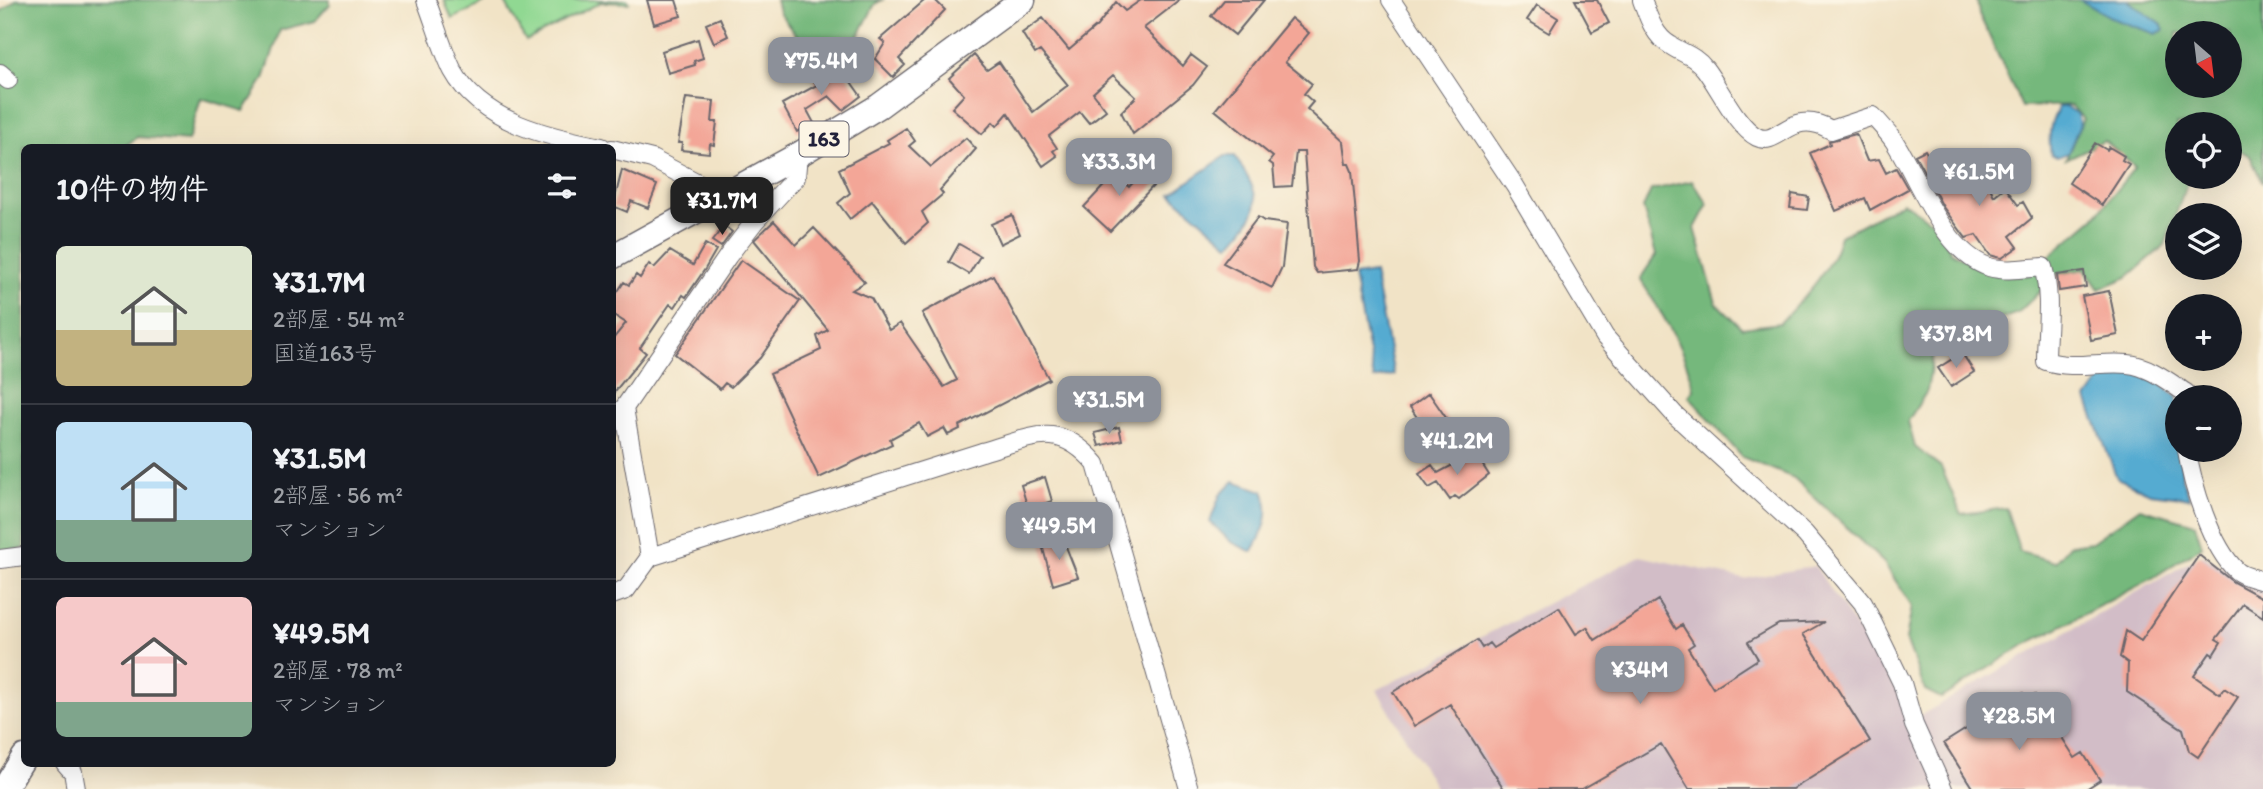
<!DOCTYPE html>
<html lang="ja">
<head>
<meta charset="utf-8">
<style>
  body { margin:0; font-family:Itim,"Klee One",sans-serif; background:#20242c; color:#f1f3f6; height:100vh; display:flex; flex-direction:column; font-size:26px; white-space:nowrap }
  * { box-sizing:border-box; margin:0 }
  p { font-size:23px; color:#9ea1a6 }
  .icon { flex:none; width:38px; height:38px; fill:none; stroke:currentColor; stroke-width:2; stroke-linecap:round; stroke-linejoin:round }
  .map { position:relative; flex:1; overflow:hidden }
  .drawer { position:absolute; left:21px; top:144px; width:595px; height:623px; display:flex; flex-direction:column; background:#171b24; border-radius:10px; box-shadow:0 7px 28px #0002 }
  .drawer>* { flex:none }
  .needle { width:46px; rotate:152deg }
  .tools { position:absolute; left:2165px; top:21px; display:grid; gap:14px }
  .tools a { display:grid; place-items:center; width:77px; height:77px; border-radius:50%; background:#171b24; box-shadow:0 7px 28px #0002; font-size:35px }
  .price { position:absolute; translate:-50% -60px; padding:0 16px; border-radius:14px; background:#8c9099; color:#fff; font-size:23px; line-height:46px; filter:drop-shadow(0 2px 4px #0008) }
  .price::after { content:''; position:absolute; left:50%; top:42px; width:21px; height:16px; margin-left:-10px; background:inherit; clip-path:polygon(0 0,100% 0,50% 100%) }
  .price.current { background:#222; color:#fff }
  ul { padding:0; list-style:none }
  li { display:flex; align-items:center; gap:21px; height:175px; padding:0 35px }
  li+li { border-top:2px solid #363941 }
  li span { display:grid; place-items:center; flex:none; width:196px; height:140px; border-radius:10px; color:#555 }
  li>.icon { margin-inline-start:auto }
  span .icon { width:84px; height:84px; fill:#fffc; stroke-width:1 }
  li b { font-size:30px }
  h2 { display:flex; justify-content:space-between; align-items:center; height:84px; padding:0 35px; font-size:30px }
  .map>svg:first-child { display:block }
  .industrial { fill:#d2bdc7 }
  .green { fill:#90d892; stroke:#597d66; stroke-width:2 }
  .forest { fill:#74b87c; stroke:#4b6d5c; stroke-width:2; fill-rule:evenodd }
  .water { fill:#54abd1; stroke:#3b6686; stroke-width:2 }
  .building { fill:#f3a697 }
  .lines { fill:none; stroke-linecap:round; stroke-linejoin:round }
  .minor-casing { stroke:#6a666c; stroke-width:20 }
  .highway-casing { stroke:#6a666c; stroke-width:27 }
  .minor { stroke:#fff; stroke-width:18 }
  .highway { stroke:#fff; stroke-width:24 }
  .labels { text-anchor:middle; stroke-width:5; stroke-linejoin:round; paint-order:stroke }
  .shield { fill:#fcf5e5; stroke:#63616e; stroke-width:2 }
  .shield-label { font-size:21px; font-weight:bold; fill:#22223b }
</style>
</head>
<body>
<div class="map">
<svg width="2263" height="789" viewBox="0 0 2263 789">
  <rect width="100%" height="100%" fill="#fcf5e5"/>
  <filter id="ink" filterUnits="userSpaceOnUse"><feTurbulence type="fractalNoise" baseFrequency=".0143" numOctaves="2"/><feDisplacementMap in="SourceGraphic" scale="14" xChannelSelector="R" yChannelSelector="G"/><feConvolveMatrix kernelMatrix="1 2 1 2 8 2 1 2 1" color-interpolation-filters="sRGB"/></filter>
  <filter id="wash" filterUnits="userSpaceOnUse"><feTurbulence type="fractalNoise" baseFrequency=".00686" numOctaves="4" result="noise"/><feDisplacementMap in="SourceGraphic" scale="28" xChannelSelector="R" yChannelSelector="G"/><feGaussianBlur stdDeviation="1.57" result="paint"/><feColorMatrix in="noise" values="0 0 0 0 0 0 0 0 0 0 0 0 0 0 0 0 0 1.4 0 .05"/><feComposite in="paint" operator="in"/></filter>
  <g filter="url(#wash)">
    <rect width="100%" height="100%" fill="#f1e3c6"/>
    <path class="industrial" d="M2202,555L2263,589V789H1436L1377,690L1640,556L1744,579L1815,566L1916,718Z"/>
    <path class="green" d="M444,0H490L452,19Z
      M504,0H628L629,3L601,2L526,41Z"/>
    <path class="forest" d="M16,0H330V4L315,21L280,30L264,79L244,111L201,98L188,141L137,137L124,147H24V549L0,551V12Z
      M776,0H882L875,4L858,37L813,57L779,12Z
      M1977,0H2263V183L2250,156L2234,147L2230,150V124H2177V177H2189L2165,245L2128,277L2099,289L2085,269L2058,274L2018,313L1935,343L1927,391L1908,421L1915,447L1941,467L1961,514L2006,508L2020,552L2055,562L2070,545L2092,542L2140,508L2195,524L2202,546L2151,579L2023,646L1941,698L1925,690L1906,640L1912,606L1884,563L1794,478L1742,457L1689,396L1694,389C1685,348 1662,314 1640,279L1656,255L1643,208L1651,190L1692,181L1708,204L1695,228L1716,303L1742,328L1780,323C1804,297 1831,271 1840,236L1903,202L1937,225L1951,252L1989,273L2027,275L2094,218L2135,167L2104,141L2066,159L2083,119L2071,105L2022,107L1979,14ZM2177,33H2230V86H2177Z"/>
    <path class="water" d="M2080,0H2127L2162,25L2164,30L2156,34L2116,20Z
      M2059,107H2067L2077,114L2080,125L2068,153L2057,157L2051,154C2048,138 2050,121 2059,107Z
      M1225,156H1235C1262,200 1265,206 1230,245L1171,194Z
      M1374,273L1394,375L1374,379L1354,276Z
      M2131,371L2158,381L2177,397V450H2181L2182,479L2190,498L2150,493L2117,478L2087,399L2101,379Z
      M1234,481L1263,491C1273,512 1264,533 1252,552L1231,542L1210,522L1220,495Z"/>
    <g id="blocks">
      <path class="building" d="M647,0H676L681,16L654,24Z
        M925,0H935L945,10L899,59L905,65L893,77L875,59L885,43L880,39Z
        M1141,0H1180L1144,28L1183,66L1191,55L1207,67L1193,85L1133,134L1121,112L1136,97L1113,75L1093,93L1106,110L1089,123L1080,112L1049,136L1057,148L1053,151L1057,156L1043,166L1008,113L997,126L993,122L982,134L952,108L964,95L949,78L974,55L987,70L999,62L1033,112L1068,85L1040,51L1035,54L1022,33L1043,18L1069,50L1097,26L1116,2L1125,11Z
        M1224,0H1264L1235,35L1211,16Z
        M1575,0H1597L1609,23L1592,32Z
        M1537,5L1558,18L1549,33L1527,20Z
        M720,18L728,36L714,43L706,24Z
        M1291,18L1309,33L1285,62L1312,84L1304,94L1313,102L1307,109L1343,142L1346,164H1349L1352,171L1360,261L1358,269L1317,273L1313,267L1304,152H1296L1292,186L1275,187L1273,165L1269,162L1273,157L1215,110Z
        M698,39L703,58L694,61L695,65L668,73L662,51Z
        M835,66L841,74L844,72L861,96L843,110L829,96L807,110L814,123L797,132L782,104L817,85L814,81Z
        M686,98L714,101L712,122H717L714,145L710,144L709,153L681,150L682,143H678Z
        M906,128L915,141L909,146L931,167L966,138L976,149L940,190L943,194L922,212L928,223L906,243L872,201L850,219L838,203L850,193L839,169L889,143L887,140Z
        M1856,134L1867,161L1879,159L1886,173L1896,168L1908,189L1870,210L1865,198L1836,211L1810,153L1830,144L1829,141Z
        M2095,143L2107,150L2109,147L2124,156L2122,160L2129,164L2102,205L2069,183Z
        M1925,150L1944,185L1980,167L1994,196L2005,187L2018,205L2023,202L2032,218L2010,236L2018,247L2002,258L1997,257L1990,255L1976,235L1966,238L1943,207L1915,155Z
        M1146,168L1159,180L1110,231L1084,207L1115,174L1129,187Z
        M622,170L657,185L648,208L631,201L627,212L613,206Z
        M1792,194L1809,197L1807,210L1790,208Z
        M1012,215L1020,234L1000,244L991,224Z
        M1258,217L1264,221L1287,224L1282,267L1272,288L1223,263Z
        M774,221L796,245L814,228L865,282L852,290L871,298L889,330L900,323L944,387L957,380L922,313L993,275L1049,379L959,426L960,429L948,435L944,428L927,437L919,423L890,439L892,444L819,478L770,374L821,350L817,336L828,330L754,240Z
        M724,226L732,232L721,247L712,241Z
        M705,244L716,250L705,269L686,297L683,295L675,307L670,304L640,348L646,353L612,395V340L626,323L612,314V300L624,282L629,285L636,275L640,278L649,264L654,268L670,251L693,265Z
        M959,244L980,256L969,274L949,262Z
        M741,260L800,301L760,358L731,387L725,383L720,389L675,354Z
        M2084,271L2086,287L2059,291L2057,275Z
        M2109,291L2118,335L2091,340L2082,296Z
        M1962,353L1974,372L1951,387L1938,368Z
        M1429,393L1451,425L1431,438L1410,407Z
        M1119,427L1122,440L1099,446L1095,433Z
        M1475,453L1489,475L1459,499L1455,496L1450,500L1438,483L1429,488L1419,474L1432,465L1438,473Z
        M1045,477L1052,501L1028,509L1021,485Z
        M1063,539L1078,577L1053,585L1042,545Z
        M2199,555L2233,582L2263,598V617L2243,604L2216,639L2221,642L2213,655L2210,653L2194,676L2220,694L2224,688L2238,697L2198,757L2189,751L2183,729L2127,692L2128,663L2120,657L2126,631L2141,641Z
        M1658,600L1676,629L1682,625L1694,644L1688,648L1713,688L1758,659L1748,642L1779,624L1824,622L1803,634L1870,741L1793,789H1689L1661,744L1582,789H1504L1450,704L1414,726L1393,692L1477,640L1482,648L1489,643L1493,648L1559,607L1576,634L1587,627L1595,640Z
        M2023,693L2028,700L2035,695L2075,758L2083,753L2100,780L2086,789H1973L1944,743Z"/>
    </g>
  </g>
  <g filter="url(#ink)">
    <use href="#blocks" fill-opacity="0" stroke="#6a666c" stroke-width="2"/>
    <g class="lines">
      <g class="minor-casing">
        <path id="minor" d="M426,0C435,23 442,49 453,71C481,122 549,137 602,147
          M1391,0L1515,186L1605,337L1675,415L1805,534L1863,603L1902,683L1914,725L1943,789
          M1642,0C1648,16 1654,36 1670,45C1683,54 1694,55 1705,69C1719,87 1737,127 1757,137C1779,148 1791,106 1831,130L1873,116C1880,124 1888,132 1894,141C1919,179 1943,252 1989,267C2006,272 2026,268 2043,267C2052,298 2046,329 2046,361C2074,370 2100,361 2128,364C2149,366 2169,382 2186,393V397
          M0,73L8,80
          M612,149L652,159L723,196
          M624,408L650,557
          M612,419L624,408L728,256L755,221L796,177L798,155
          M2187,450C2192,485 2211,547 2237,571C2244,577 2255,578 2263,581
          M0,559L24,556
          M612,595L626,590L650,557L982,452C1032,438 1058,419 1096,464L1189,789
          M65,763L73,772L76,789"/>
      </g>
      <g class="highway-casing">
        <path id="highway" d="M612,257L798,155L879,106L1023,0
          M4,789L24,757"/>
      </g>
      <use href="#minor" class="minor"/>
      <use href="#highway" class="highway"/>
    </g>
  </g>
  <g class="labels">
    <rect class="shield" x="799.5" y="121.5" width="49" height="35" rx="5"/>
    <g class="shield-label">
      <text x="824" y="146">163</text>
    </g>
  </g>
</svg>
<div class="tools">
<a><svg class="needle" viewBox="-14 -14 28 28"><path d="M0-13l5 13h-10z" fill="#e53935"/><path d="M0 13l5-13h-10z" fill="#9ea1a6"/></svg></a>
<a><svg class="icon" aria-label="locate" viewBox="0 0 24 24"><circle cx="12" cy="12" r="6"/><path d="M12 2v4M12 18v4M2 12h4M18 12h4"/></svg></a>
<a><svg class="icon" aria-label="layers" viewBox="0 0 24 24"><path d="M12 4l9 5-9 5-9-5zM3 14l9 5 9-5"/></svg></a>
<a>+</a>
<a>−</a>
</div>
<b class="price" style="left:821px;top:97px">¥75.4M</b>
<b class="price" style="left:1119px;top:198px">¥33.3M</b>
<b class="price" style="left:1979px;top:208px">¥61.5M</b>
<b class="price current" style="left:722px;top:237px">¥31.7M</b>
<b class="price" style="left:1956px;top:370px">¥37.8M</b>
<b class="price" style="left:1109px;top:436px">¥31.5M</b>
<b class="price" style="left:1457px;top:477px">¥41.2M</b>
<b class="price" style="left:1059px;top:562px">¥49.5M</b>
<b class="price" style="left:1640px;top:706px">¥34M</b>
<b class="price" style="left:2019px;top:752px">¥28.5M</b>
<section class="drawer">
<h2>10件の物件<svg class="icon" aria-label="filters" viewBox="0 0 24 24"><path d="M4 7h16M4 17h16"/><circle cx="9" cy="7" r="2"/><circle cx="15" cy="17" r="2"/></svg></h2>
<ul>
<li><span style="background:linear-gradient(#dfe7d0 60%,#c2b280 0)"><svg class="icon" aria-label="home" viewBox="0 0 24 24"><path d="M3 11l9-7 9 7M6 9v11h12V9"/></svg></span><div><b>¥31.7M</b><p>2部屋 · 54 m²</p><p>国道163号</p></div></li>
<li><span style="background:linear-gradient(#bfe0f5 70%,#7fa58c 0)"><svg class="icon" aria-label="home" viewBox="0 0 24 24"><path d="M3 11l9-7 9 7M6 9v11h12V9"/></svg></span><div><b>¥31.5M</b><p>2部屋 · 56 m²</p><p>マンション</p></div></li>
<li><span style="background:linear-gradient(#f6c9c9 75%,#7fa58c 0)"><svg class="icon" aria-label="home" viewBox="0 0 24 24"><path d="M3 11l9-7 9 7M6 9v11h12V9"/></svg></span><div><b>¥49.5M</b><p>2部屋 · 78 m²</p><p>マンション</p></div></li>
</ul>
</section>
</div>
</body>
</html>
